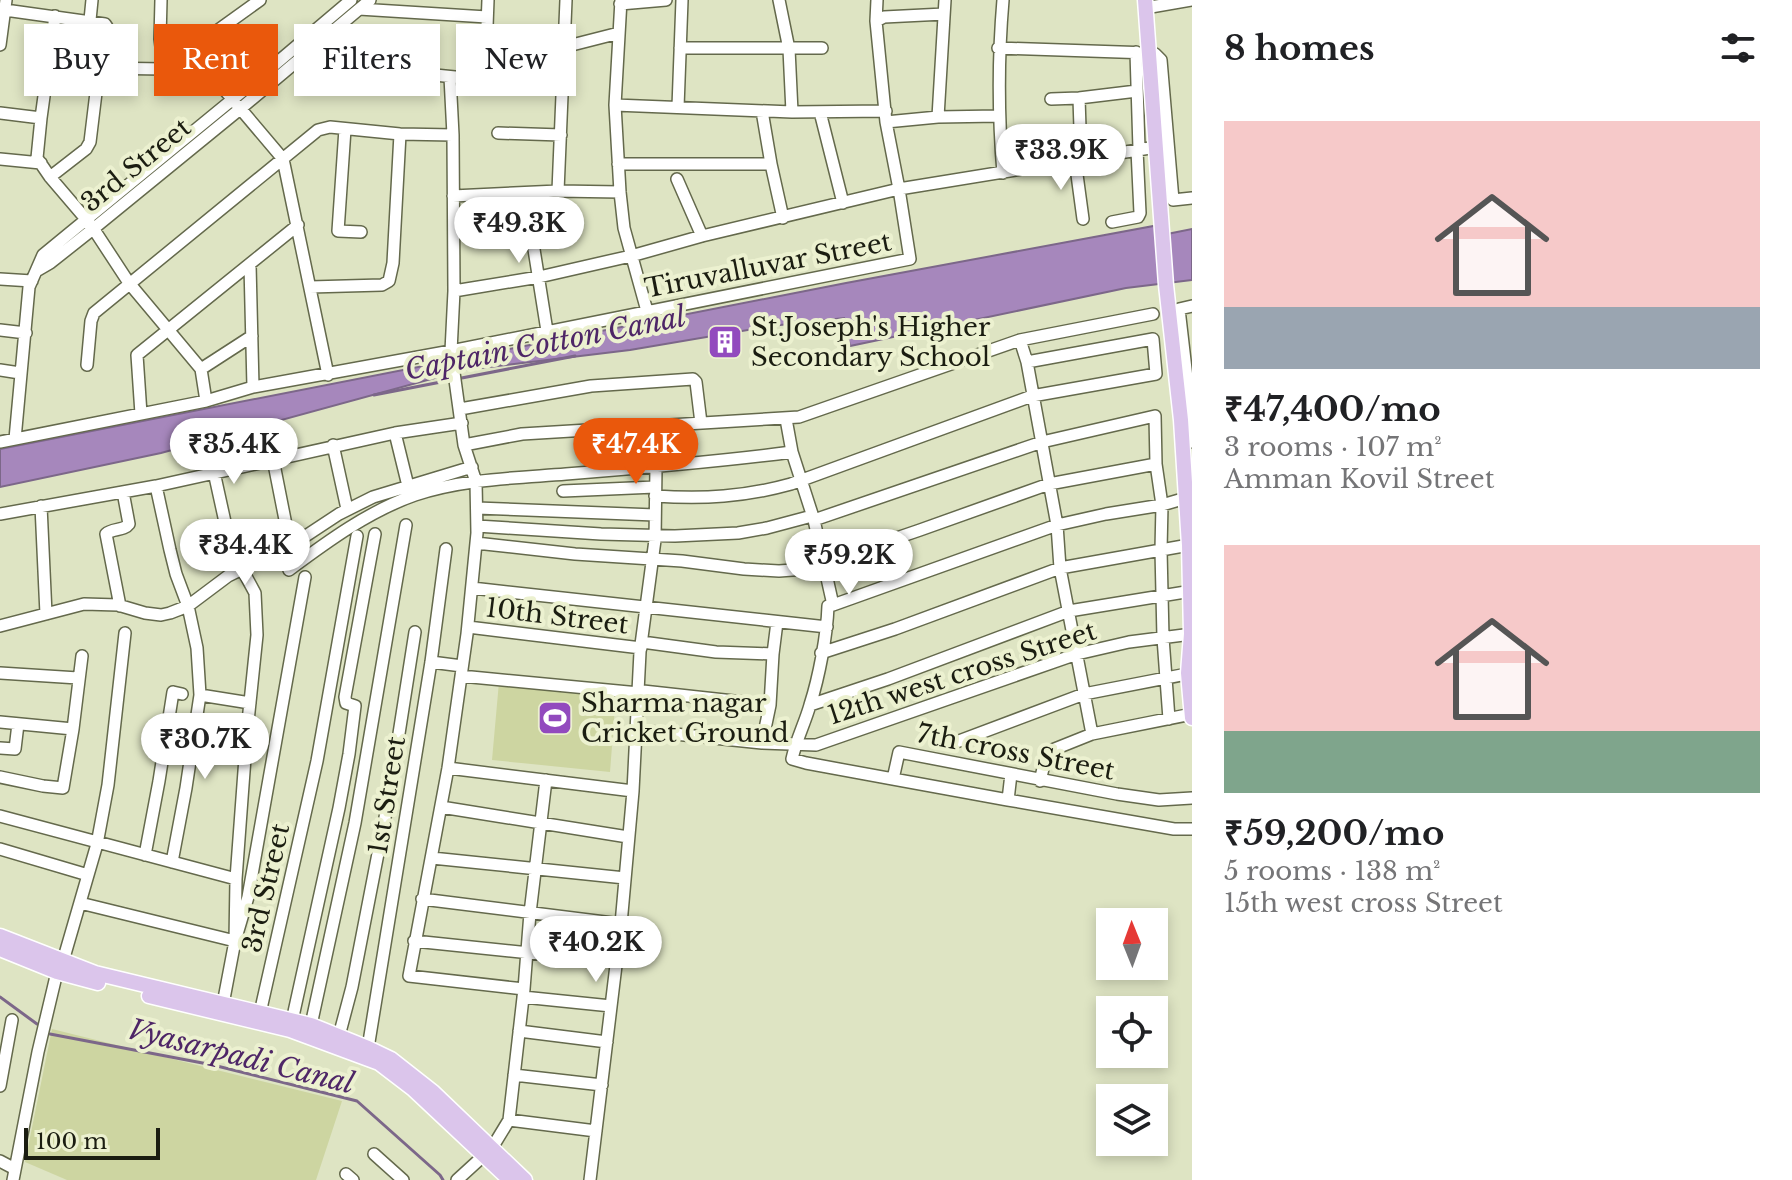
<!DOCTYPE html>
<html lang="en">
<head>
<meta charset="utf-8">
<style>
  body { margin:0; font-family:"Libre Baskerville",serif; background:#f6f6f6; color:#202124; height:100vh; display:flex; flex-direction:column; font-size:30px; white-space:nowrap }
  * { box-sizing:border-box; margin:0 }
  p { font-size:26px; color:#757577 }
  .icon { flex:none; width:44px; height:44px; fill:none; stroke:currentColor; stroke-width:2; stroke-linecap:round; stroke-linejoin:round }
  .map { position:relative; flex:1; overflow:hidden }
  .sheet { display:flex; flex-direction:column; background:#fff; width:600px }
  .sheet>* { flex:none }
  .guide { position:absolute; left:24px; top:24px; width:760px; height:72px; display:flex; gap:16px }
  .needle { width:52px; rotate:359deg }
  .fabs { position:absolute; left:1096px; top:908px; display:grid; gap:16px }
  .fabs a { display:grid; place-items:center; width:72px; height:72px; border-radius:0px; background:#fff; box-shadow:0 4px 12px #0003; font-size:40px }
  .scale { position:absolute; left:24px; bottom:20px; width:136px; box-sizing:border-box; padding-left:8px; border:4px solid #1b1d11; border-top:0; font-size:22px; line-height:28px; white-space:nowrap; color:#1b1d11; -webkit-text-stroke:6px #ecf1d0; paint-order:stroke }
  .price { position:absolute; translate:-50% -68px; padding:0 18px; border-radius:28px; background:#fff; color:#222; font-size:26px; line-height:52px; filter:drop-shadow(0 2px 4px #0008) }
  .price::after { content:''; position:absolute; left:50%; top:48px; width:24px; height:18px; margin-left:-12px; background:inherit; clip-path:polygon(0 0,100% 0,50% 100%) }
  .price.active { background:#ea580c; color:#fff }
  ul { padding:0; list-style:none }
  li { display:grid; align-content:center; gap:16px; height:424px; padding:0 32px }
  li span { display:grid; place-items:center; height:248px; border-radius:0px; color:#555 }
  li>.icon { margin-inline-start:auto }
  span .icon { width:144px; height:144px; fill:#fffc; stroke-width:1 }
  li b { font-size:34px }
  h2 { display:flex; justify-content:space-between; align-items:center; height:96px; padding:0 32px; font-size:34px }
  .tag { padding:0 28px; border-radius:0px; background:#fff; box-shadow:0 4px 12px #0003; font-size:28px; line-height:72px }
  .tag.active { background:#ea580c; color:#fff }
  main { display:flex; flex:1; min-height:0 }
  .map>svg:first-child { display:block }
  .green { fill:#cdd5a1 }
  .water { fill:#a687bc; stroke:#7c6789; stroke-width:2 }
  .lines { fill:none; stroke-linecap:round; stroke-linejoin:round }
  .stream { stroke:#7c6789; stroke-width:3 }
  .minor-casing { stroke:#64694c; stroke-width:14 }
  .major-casing { stroke:#fff; stroke-width:17 }
  .minor { stroke:#fff; stroke-width:11 }
  .major { stroke:#dbc5eb; stroke-width:14 }
  .labels { text-anchor:middle; stroke-width:8; stroke-linejoin:round; paint-order:stroke }
  .street-label { font-size:26px; fill:#1b1d11; stroke:#ecf1d0 }
  .poi-label { font-size:26px; fill:#1b1d11; stroke:#ecf1d0; text-anchor:start }
  .water-label { font-size:28px; font-style:italic; fill:#4e2667; stroke:#ecf1d0 }
</style>
</head>
<body>
<main>
<div class="map">
<svg width="1192" height="1180" viewBox="0 0 1192 1180">
  <rect width="100%" height="100%" fill="#dee4c3"/>
  <path class="green" d="M499,682L616,694L610,772L492,760Z
    M52,1029L342,1101L316,1180H67L25,1162Z"/>
  <path class="water" d="M1159,225L1162,235L1192,229V280L1126,288L850,346L844,318L771,326L630,350L464,370L161,453L0,487V449L846,283Z"/>
  <g class="lines">
    <path class="stream" d="M374,395L575,356
      M0,997L37,1024
      M50,1034L213,1065L357,1101L440,1175L443,1180"/>
    <g class="minor-casing">
      <path id="minor" d="M161,0L160,39L164,69
        M621,0L615,105L620,192L624,228L647,311
        M779,0L789,49L792,112
        M1003,0C998,58 998,114 1003,173
        M620,4L666,0
        M1145,8L1191,0
        M359,9L487,17
        M5,10L105,24L107,27L99,68
        M90,20L92,0
        M876,21L877,0
        M0,45L6,0
        M564,47L619,33
        M680,48H822
        M998,48L1149,53L1155,54L1161,60L1173,200L1192,198
        M188,51L206,68L283,159L328,375
        M1136,52L1139,149
        M297,61L563,88
        M450,77L453,135L454,291L451,351L464,445L476,482L477,533L467,634L448,768L409,976L524,989
        M485,79L488,0
        M1079,98L1081,159
        M1051,99L1079,98L1137,91
        M615,105L792,112L886,111
        M678,107L682,0
        M762,111L771,164
        M820,112L843,203
        M0,113L41,118L37,158L50,177L91,225L129,283L201,369L206,401
        M938,117L945,0
        M41,118L55,16
        M886,122L938,117L998,116
        M345,129L338,231L361,232
        M498,133L561,135
        M0,159L41,163
        M1075,160L1083,219
        M618,164H771L783,218
        M50,177L86,149L90,142L99,68L164,69L260,0
        M677,179L702,236
        M558,191L566,0
        M525,193L547,331
        M453,196L558,191L620,192
        M1112,222L1138,217L1140,213L1137,150
        M250,265L253,387
        M38,270L50,263L93,229L240,109L370,0
        M0,279L32,281
        M310,287L382,285L389,281L393,263L400,134
        M454,291L539,277L631,256L702,236L899,189L886,122L876,21L884,17L944,14
        M1192,306L1179,309L1187,378L1192,442
        M0,330L26,333
        M1020,340L1027,362L1057,525L1060,568L1092,734
        M87,365L91,321L94,313L318,130L330,127L400,134L453,135
        M201,369L252,336
        M0,370L20,373
        M460,409L591,386L693,379L696,382L701,423
        M141,414L137,355L298,225
        M786,419L792,452L814,520L833,605L828,606C827,635 819,677 810,705C805,723 796,740 792,759L806,763L893,779L899,752L1117,794L1159,800L1192,798
        M395,433L408,486
        M15,439L29,287L43,255L266,72L351,0
        M0,442L206,401L253,387L451,351L910,259L899,189L1156,147
        M333,445L347,509
        M464,445L522,434L799,417L1020,340L1153,314
        M273,459L290,545
        M214,472L236,572
        M156,486L170,550L176,574L188,606L197,648L200,695L186,788L172,862
        M563,491L655,487
        M655,496C704,499 744,497 791,484L1032,396L1156,374L1153,339L1027,362
        M41,506L46,614
        M477,508L655,515
        M0,514L156,486L395,433L462,423
        M814,520L1042,442L1155,416L1156,464L1162,505L1161,550L1163,638L1169,719
        M477,526L601,534L675,536L738,533L767,528L812,516
        M476,543L575,554L682,561L744,569L779,571L806,569L920,530L1049,484L1156,464
        M289,570C328,541 369,511 415,495C463,479 516,478 566,474C642,468 717,462 792,452
        M472,588L827,627
        M833,605L1057,525L1106,514L1162,505L1186,498
        M120,606L106,534C112,528 124,531 129,524L123,492
        M0,626L84,604L118,605L145,613L161,615L170,613L188,606L228,576L295,543L339,514L373,497L472,467
        M468,627L641,648
        M642,642L716,652L773,654L770,705
        M821,653L895,629L1060,568L1189,545
        M773,654L777,622
        M431,662L462,666
        M0,673L78,678
        M461,676L639,693L643,691L770,705L762,743
        M200,695L250,703
        M810,705L888,679L1069,611L1192,591
        M0,722L73,729
        M636,730L762,743L816,745L1077,654L1129,642L1192,634
        M951,744L1084,694L1192,673
        M0,748L15,749L18,724
        M448,768L633,791
        M1011,774L1008,800L1174,829H1192
        M0,777L43,786L63,788L73,729L82,656
        M893,779L1008,800
        M1040,781L1047,752L1092,734L1192,714
        M441,807L628,837
        M0,816L236,879
        M0,849L88,875
        M145,855L159,781L173,692L182,694
        M432,858L625,878
        M422,899L621,924
        M80,903L235,941L248,897L305,577
        M414,941L617,962
        M523,997L611,1006
        M223,1004L235,941L236,879L247,731L257,635L255,593L242,569
        M260,1013L317,761L357,536
        M292,1021L339,808L349,754L355,706L346,703L345,697L375,534
        M311,1025L355,823L406,525
        M519,1031L607,1042
        M339,1036L352,987L389,797L415,632
        M368,1048L431,662L446,549
        M514,1075L602,1085
        M0,1086L12,1020
        M509,1120L596,1131
        M374,1154L403,1180
        M0,1161L15,1169
        M346,1174L353,1180
        M13,1180L38,1052L57,972L63,961L97,844L108,785L125,633
        M457,1180L492,1148L509,1120L524,989L530,913L546,780
        M590,1180L621,924L633,791L640,652L655,540L656,467"/>
    </g>
    <g class="major-casing">
      <path id="major" d="M1145,0L1166,285L1181,420L1189,545L1191,634L1188,673L1192,718
        M0,936L95,973L311,1025L368,1048L391,1059L433,1092L525,1180
        M0,949L57,972L98,983
        M149,996L290,1030L379,1063L413,1089L510,1180"/>
    </g>
    <use href="#minor" class="minor"/>
    <use href="#major" class="major"/>
  </g>
  <defs>
    <g id="building-square" transform="scale(1.8)"><rect x="-9" y="-9" width="18" height="18" rx="4" fill="#924abe" stroke="#ecf1d0"/><path d="M-4-6H4V6H1V3H-1V6H-4ZM-2.5-4.3h1.7v1.8h-1.7ZM.8-4.3h1.7v1.8H.8ZM-2.5-1h1.7V.8h-1.7ZM.8-1h1.7V.8H.8Z" fill="#fff"/></g>
    <g id="stadium-square" transform="scale(1.8)"><rect x="-9" y="-9" width="18" height="18" rx="4" fill="#924abe" stroke="#ecf1d0"/><path d="M0-5a6.5 5 0 1 0 0 10a6.5 5 0 1 0 0-10ZM-3.5-1.8h7v3.6h-7Z" fill="#fff"/></g>
  </defs>
  <g fill-rule="evenodd">
    <use href="#building-square" x="725" y="342"/>
    <use href="#stadium-square" x="555" y="718"/>
  </g>
  <g class="labels">
    <g class="street-label">
      <text transform="translate(136 165) rotate(-39)" y="9">3rd Street</text>
      <text transform="translate(768 265) rotate(-11)" y="9">Tiruvalluvar Street</text>
      <text transform="translate(557 616) rotate(7)" y="9">10th Street</text>
      <text transform="translate(962 673) rotate(-18)" y="9">12th west cross Street</text>
      <text transform="translate(1016 752) rotate(11)" y="9">7th cross Street</text>
      <text transform="translate(387 795) rotate(-81)" y="9">1st Street</text>
      <text transform="translate(266 888) rotate(-77)" y="9">3rd Street</text>
    </g>
    <g class="poi-label">
      <text x="751" y="336">St.Joseph's Higher<tspan x="751" dy="30">Secondary School</tspan></text>
      <text x="581" y="712">Sharma nagar<tspan x="581" dy="30">Cricket Ground</tspan></text>
    </g>
    <g class="water-label">
      <text transform="translate(545 343) rotate(-11)" y="10">Captain Cotton Canal</text>
      <text transform="translate(241 1056) rotate(14)" y="10">Vyasarpadi Canal</text>
    </g>
  </g>
</svg>
<div class="fabs">
<a><svg class="needle" viewBox="-14 -14 28 28"><path d="M0-13l5 13h-10z" fill="#e53935"/><path d="M0 13l5-13h-10z" fill="#757577"/></svg></a>
<a><svg class="icon" aria-label="locate" viewBox="0 0 24 24"><circle cx="12" cy="12" r="6"/><path d="M12 2v4M12 18v4M2 12h4M18 12h4"/></svg></a>
<a><svg class="icon" aria-label="layers" viewBox="0 0 24 24"><path d="M12 4l9 5-9 5-9-5zM3 14l9 5 9-5"/></svg></a>
</div>
<div class="scale">100 m</div>
<b class="price" style="left:1061px;top:192px">₹33.9K</b>
<b class="price" style="left:519px;top:265px">₹49.3K</b>
<b class="price" style="left:234px;top:486px">₹35.4K</b>
<b class="price active" style="left:636px;top:486px">₹47.4K</b>
<b class="price" style="left:245px;top:587px">₹34.4K</b>
<b class="price" style="left:849px;top:597px">₹59.2K</b>
<b class="price" style="left:205px;top:781px">₹30.7K</b>
<b class="price" style="left:596px;top:984px">₹40.2K</b>
<div class="guide">
<a class="tag">Buy</a>
<a class="tag active">Rent</a>
<a class="tag">Filters</a>
<a class="tag">New</a>
</div>
</div>
<section class="sheet">
<h2>8 homes<svg class="icon" aria-label="filters" viewBox="0 0 24 24"><path d="M4 7h16M4 17h16"/><circle cx="9" cy="7" r="2"/><circle cx="15" cy="17" r="2"/></svg></h2>
<ul>
<li><span style="background:linear-gradient(#f6c9c9 75%,#9aa5b1 0)"><svg class="icon" aria-label="home" viewBox="0 0 24 24"><path d="M3 11l9-7 9 7M6 9v11h12V9"/></svg></span><div><b>₹47,400/mo</b><p>3 rooms · 107 m²</p><p>Amman Kovil Street</p></div></li>
<li><span style="background:linear-gradient(#f6c9c9 75%,#7fa58c 0)"><svg class="icon" aria-label="home" viewBox="0 0 24 24"><path d="M3 11l9-7 9 7M6 9v11h12V9"/></svg></span><div><b>₹59,200/mo</b><p>5 rooms · 138 m²</p><p>15th west cross Street</p></div></li>
</ul>
</section>
</main>
</body>
</html>
